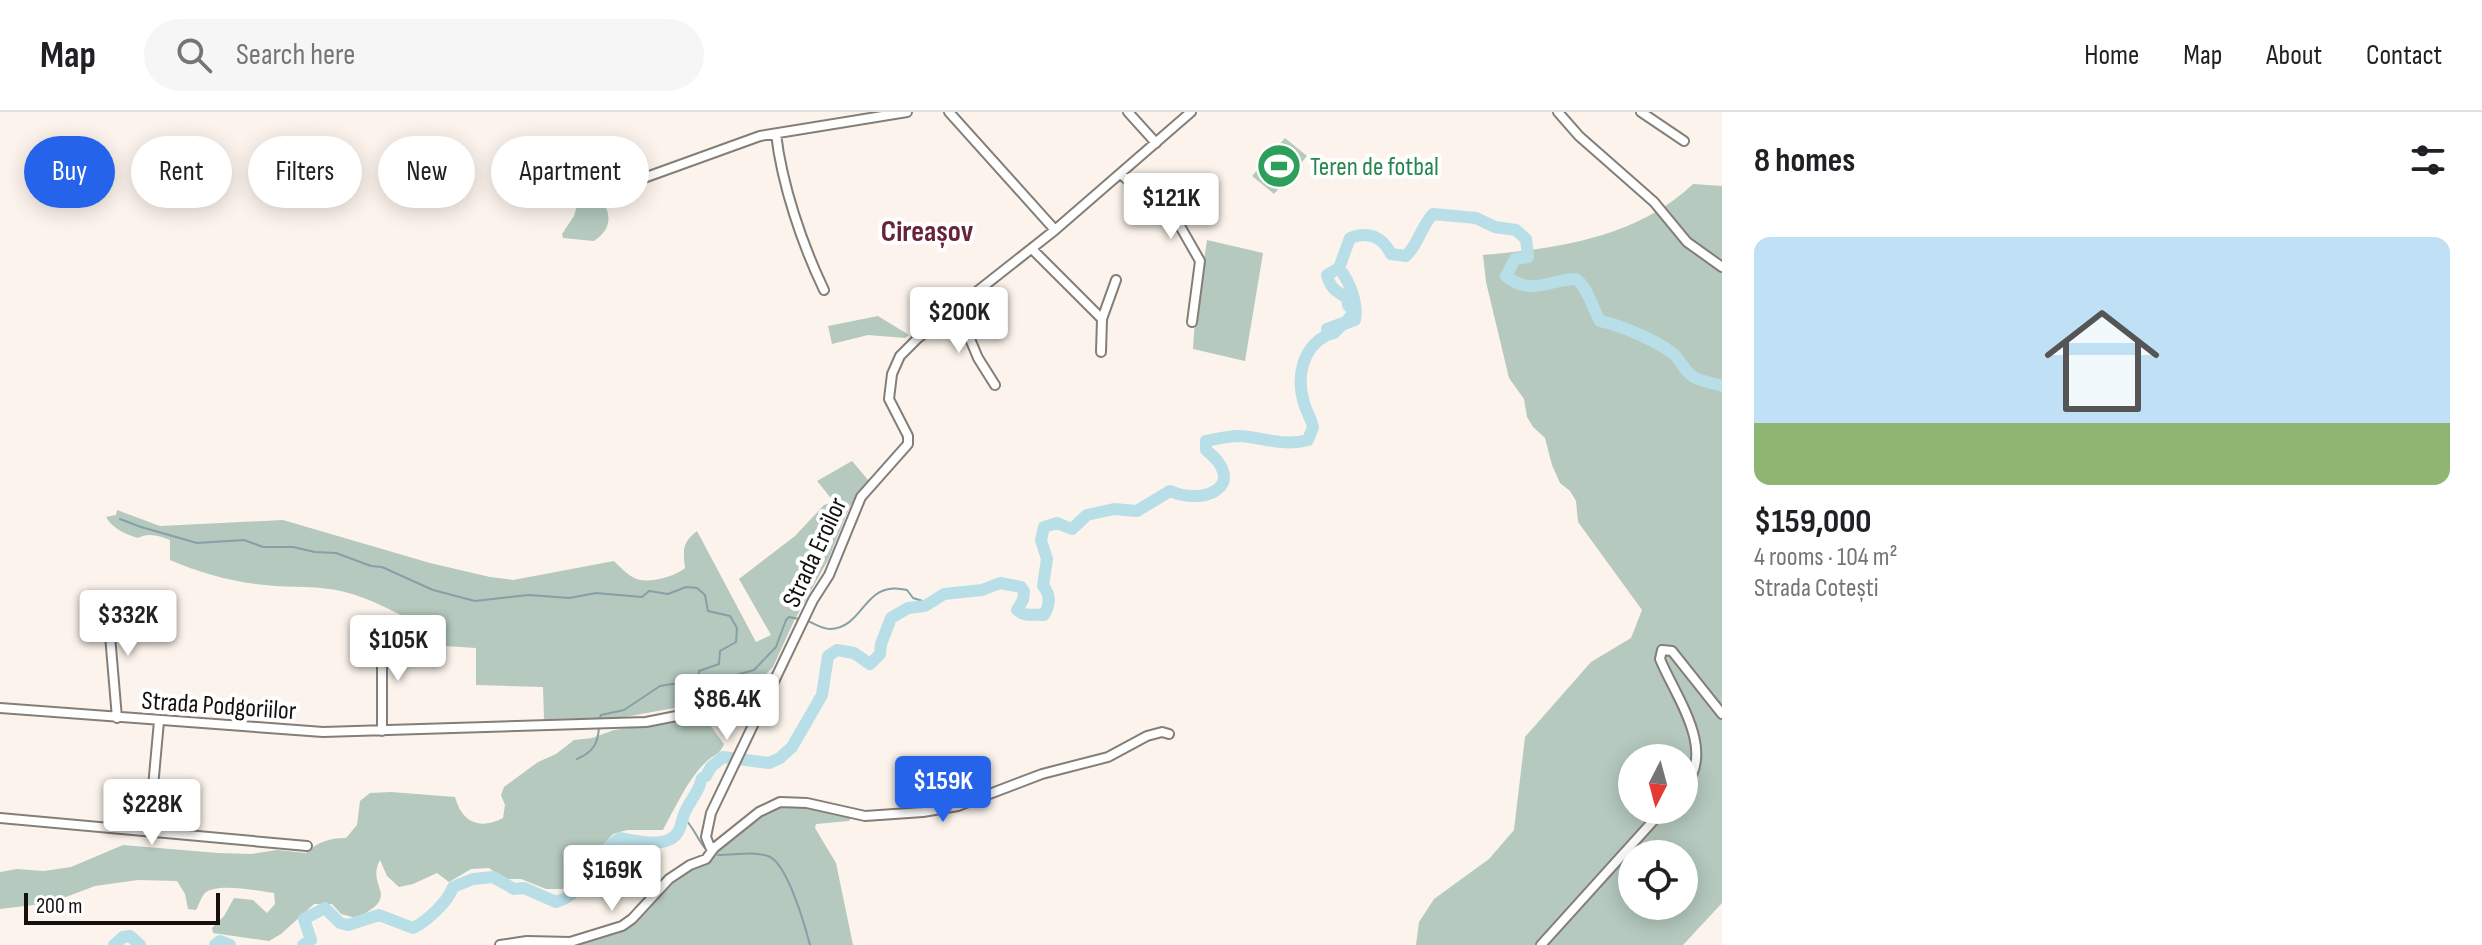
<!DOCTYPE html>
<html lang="en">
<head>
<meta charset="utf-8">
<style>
  body { margin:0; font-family:"Sofia Sans Condensed",sans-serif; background:#f6f6f6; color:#202124; height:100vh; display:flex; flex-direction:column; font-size:30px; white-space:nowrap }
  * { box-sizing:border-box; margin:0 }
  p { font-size:26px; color:#757577 }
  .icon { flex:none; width:44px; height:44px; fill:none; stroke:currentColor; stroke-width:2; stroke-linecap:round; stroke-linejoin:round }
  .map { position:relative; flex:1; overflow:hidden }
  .sheet { display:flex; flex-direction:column; background:#fff; width:760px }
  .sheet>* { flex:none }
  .guide { position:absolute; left:24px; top:24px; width:760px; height:72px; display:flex; gap:16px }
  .needle { width:52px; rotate:186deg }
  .buttons { position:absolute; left:1618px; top:632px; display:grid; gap:16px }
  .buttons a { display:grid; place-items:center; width:80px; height:80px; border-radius:50%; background:#fff; box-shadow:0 4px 20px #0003; font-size:40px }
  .scale { position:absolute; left:24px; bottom:20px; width:196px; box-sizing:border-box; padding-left:8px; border:4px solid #13100e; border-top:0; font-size:22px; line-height:28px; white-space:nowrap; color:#13100e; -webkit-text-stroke:6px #fff; paint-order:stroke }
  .price { position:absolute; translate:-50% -68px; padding:0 18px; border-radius:8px; background:#fff; color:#222; font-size:26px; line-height:52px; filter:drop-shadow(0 2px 4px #0008) }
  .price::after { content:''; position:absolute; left:50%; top:48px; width:24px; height:18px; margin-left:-12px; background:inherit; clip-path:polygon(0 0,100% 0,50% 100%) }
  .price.on { background:#2563eb; color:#fff }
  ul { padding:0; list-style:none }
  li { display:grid; align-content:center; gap:16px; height:424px; padding:0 32px }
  li span { display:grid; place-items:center; height:248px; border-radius:16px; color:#555 }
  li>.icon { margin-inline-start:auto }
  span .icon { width:144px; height:144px; fill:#fffc; stroke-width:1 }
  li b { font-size:34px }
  h2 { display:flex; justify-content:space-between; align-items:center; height:96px; padding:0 32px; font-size:34px }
  .pill { padding:0 28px; border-radius:36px; background:#fff; box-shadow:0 4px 20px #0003; font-size:28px; line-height:72px }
  .pill.on { background:#2563eb; color:#fff }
  header { display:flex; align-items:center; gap:48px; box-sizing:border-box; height:112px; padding:0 40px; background:#fff; border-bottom:2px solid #e0e0e0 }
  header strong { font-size:38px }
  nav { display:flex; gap:44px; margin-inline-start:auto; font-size:28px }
  .search { width:560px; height:72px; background:#f6f6f6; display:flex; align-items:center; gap:20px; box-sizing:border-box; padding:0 28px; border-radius:44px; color:#757577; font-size:30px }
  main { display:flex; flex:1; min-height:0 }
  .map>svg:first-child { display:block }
  .green { fill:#b5c9be; fill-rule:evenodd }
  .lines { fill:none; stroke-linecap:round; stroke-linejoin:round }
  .stream { stroke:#86a0a7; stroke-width:2 }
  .river { stroke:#b8dee8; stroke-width:12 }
  .street-casing { stroke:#847e77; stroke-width:12 }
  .street { stroke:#fff; stroke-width:8 }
  .labels { text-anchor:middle; stroke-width:8; stroke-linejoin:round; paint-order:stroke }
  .leisure-label { font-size:26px; fill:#27864d; stroke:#fff; text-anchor:start }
  .street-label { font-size:26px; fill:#13100e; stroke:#fff }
  .quarter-label { font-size:30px; font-weight:bold; fill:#66233b; stroke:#fff }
</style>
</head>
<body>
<header>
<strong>Map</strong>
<div class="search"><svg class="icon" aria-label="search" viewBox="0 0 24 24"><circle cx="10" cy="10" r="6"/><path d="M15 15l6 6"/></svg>Search here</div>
<nav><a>Home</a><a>Map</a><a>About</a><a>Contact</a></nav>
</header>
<main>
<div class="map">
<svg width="1722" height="833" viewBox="0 0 1722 833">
  <rect width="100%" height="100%" fill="#fcf4ec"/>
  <path class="green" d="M1285,26L1307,44L1274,82L1252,64Z
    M1693,72L1722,74V791L1683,833H1416L1419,810L1434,787L1489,747L1514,718L1525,625L1591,550L1631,526L1642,498L1578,410L1576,389L1570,379L1560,371L1552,353L1545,326L1533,315L1527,305L1524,287L1509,266L1486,170L1483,143C1559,136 1636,126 1693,72ZM1632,646H1684V698H1632ZM1632,742H1684V794H1632Z
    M590,76C609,92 618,113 594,129L563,126L562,122L574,104L578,89Z
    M1207,128L1263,141L1245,249L1193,237L1195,207Z
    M878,204L909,223L905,226L868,223L832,232L828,214Z
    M852,349L869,369L850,394L828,448L794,509L773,555L757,571L740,581L708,590L619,606L544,607L543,575L476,573V536L430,533V518C402,504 375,488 345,480C319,473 292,476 265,473C232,470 200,461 170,448V428C160,424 148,420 138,426C125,422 113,417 106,405L116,403L117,398L160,414L283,408L430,451L490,465L513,468L614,449C621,456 631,467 641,468C654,470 676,464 685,456C683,437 682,431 697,419L756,530L771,523L739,467L795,424L824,393L834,390L817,369Z
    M695,607L710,613L724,632C720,643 714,642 706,650C689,665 674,698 663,718H627L613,722L590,748L584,762L568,777H546L521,767H505L489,756L471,757L449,770L437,761L413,772L399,775L387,764L380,748C365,776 404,783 356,806L341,802L332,792H314L281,822L269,829L213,821L212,816L224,804L234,786L253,788L267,801L275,792L274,781C259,779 216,770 205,781C201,785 199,793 196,798L188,797L185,782L177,769L138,768L95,774L50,791L0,797V760L17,757L44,759L71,755L123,733L218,741L251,742L277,738L306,741C317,730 330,726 346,726L357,713L360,689L370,681L391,680L455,685C462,711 480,718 503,706L505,693L501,683L504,675L538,650L556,642L574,628L592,626L614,618Z
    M779,694H810L852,704L849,709L816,712L815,716L836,751L853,833H573L616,819L629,813L678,764L709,747L715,738L766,699Z"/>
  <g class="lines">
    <path class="stream" d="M120,407L141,415L197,431L244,428L263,435H293L315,440L336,441L371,454L382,455L433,478L475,489L529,483L569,486L596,481L642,485L649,479L668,482L686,475L697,476L705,483L708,499L730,504L737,516L736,530L720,539L719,552L699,559L698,566L702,567
      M806,508C813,511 822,517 830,517C865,516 863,467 907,478L913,486L929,491
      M599,608L601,603L624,598L660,574L702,567H722L754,558L776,535L786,508L789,505L799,507
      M577,647C593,640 598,632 599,615
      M682,705C695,714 696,728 707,738
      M718,743C735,743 752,739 768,744C787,750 805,814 810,833"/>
    <path class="river" d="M1339,156L1350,126C1368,119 1382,124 1391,142L1406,144C1420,130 1420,116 1433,102L1476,106L1495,115L1516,118L1526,127L1528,145L1515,147L1506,164C1532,185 1550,167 1576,167C1588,176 1592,195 1600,209C1620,213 1653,227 1671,240C1679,245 1683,257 1692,264C1698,269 1713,271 1722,274
      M114,833L123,825L130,824L140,833
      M215,833L220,829L230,833
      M303,833L311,828L304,807L325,796L340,811L348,813L379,803L413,816C427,809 448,790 453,775L473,767L493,765L514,777L524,776L556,790C588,781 593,743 620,726C637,729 670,738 679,718C682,712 682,706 685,700C691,687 699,680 702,666L706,664L711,655L723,645L769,651L780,646L792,635L822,583L828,544L837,538L854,541L870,552L880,542L881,532L891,506L908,496L925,494L944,482L982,478L1000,471L1021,475L1024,479L1023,488L1017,498C1024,505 1034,502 1044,503C1050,493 1051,483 1043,474L1047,447L1041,428L1044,415L1057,411L1072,417L1087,403L1114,397L1137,399L1170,379C1208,395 1248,371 1206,338V329C1216,327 1228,324 1238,324C1263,325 1283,335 1308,328L1313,315C1311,306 1306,299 1304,291C1296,265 1302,236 1327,223V217L1346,210L1354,200L1348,193L1347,186C1336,179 1330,176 1327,163L1339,156C1350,170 1358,191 1355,208L1342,213L1334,221L1327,223"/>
    <g class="street-casing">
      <path id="street" d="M949,0L1055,118
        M1128,0L1156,31
        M1558,0L1579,24L1654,90L1687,130L1722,155
        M1641,0L1684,29
        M776,22C782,73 802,132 824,178
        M1121,62L1155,94L1176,107L1200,149L1192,210
        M597,80H605L760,24L907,0
        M1032,137L1102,207
        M957,196L978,246L995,273
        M1101,240L1102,207L1116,168
        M107,488L117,606
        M382,524V619
        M0,596L323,620L646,610L727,594L768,580
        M1684,675C1717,638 1675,584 1660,547L1662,538L1672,539L1722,602
        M0,706L307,734
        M149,719L159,609
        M714,736L710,735L706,725L711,701L813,488L829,463L861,385L908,332V324L889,287L892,262L900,244L918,226L1055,118L1191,0
        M500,833L527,829L570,830L622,814L632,807L669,767L690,753L706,747L714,736L759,700L780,690L807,691L865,704L923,700L958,694L1042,662L1108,645L1147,624L1162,620L1169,622
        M1541,833L1663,698"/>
    </g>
    <use href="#street" class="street"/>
  </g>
  <defs>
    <g id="stadium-disc" transform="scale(2.3)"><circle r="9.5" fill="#2e9e5b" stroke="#fff"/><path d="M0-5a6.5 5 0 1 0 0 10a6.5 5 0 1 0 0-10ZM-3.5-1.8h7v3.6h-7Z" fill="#fff"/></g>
  </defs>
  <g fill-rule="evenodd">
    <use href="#stadium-disc" x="1279" y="54"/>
  </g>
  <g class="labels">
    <g class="leisure-label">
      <text x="1310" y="63">Teren de fotbal</text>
    </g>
    <g class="street-label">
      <text transform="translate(814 440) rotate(-65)" y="9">Strada Eroilor</text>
      <text transform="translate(219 593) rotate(4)" y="9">Strada Podgoriilor</text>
    </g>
    <g class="quarter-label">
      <text x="927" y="129">Cireașov</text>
    </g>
  </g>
</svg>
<div class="buttons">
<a><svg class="needle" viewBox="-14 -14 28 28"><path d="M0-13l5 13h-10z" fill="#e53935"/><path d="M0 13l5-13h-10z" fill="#757577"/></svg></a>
<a><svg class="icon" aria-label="locate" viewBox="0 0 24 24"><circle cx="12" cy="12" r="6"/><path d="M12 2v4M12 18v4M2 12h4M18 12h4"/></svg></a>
</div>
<div class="scale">200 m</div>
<b class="price" style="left:1171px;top:129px">$121K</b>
<b class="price" style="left:959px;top:243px">$200K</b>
<b class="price" style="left:128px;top:546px">$332K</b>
<b class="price" style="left:398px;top:571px">$105K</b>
<b class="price" style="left:727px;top:630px">$86.4K</b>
<b class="price on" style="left:943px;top:712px">$159K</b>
<b class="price" style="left:152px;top:735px">$228K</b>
<b class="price" style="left:612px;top:801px">$169K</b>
<div class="guide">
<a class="pill on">Buy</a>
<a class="pill">Rent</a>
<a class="pill">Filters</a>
<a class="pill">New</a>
<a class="pill">Apartment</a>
</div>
</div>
<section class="sheet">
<h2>8 homes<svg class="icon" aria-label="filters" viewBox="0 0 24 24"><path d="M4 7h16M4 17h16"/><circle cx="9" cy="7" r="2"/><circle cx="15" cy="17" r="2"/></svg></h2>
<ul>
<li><span style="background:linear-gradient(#bfe0f5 75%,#8fb573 0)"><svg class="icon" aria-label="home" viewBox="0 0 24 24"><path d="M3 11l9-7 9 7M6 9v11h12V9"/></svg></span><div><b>$159,000</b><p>4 rooms · 104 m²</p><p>Strada Cotești</p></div></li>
</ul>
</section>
</main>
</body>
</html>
